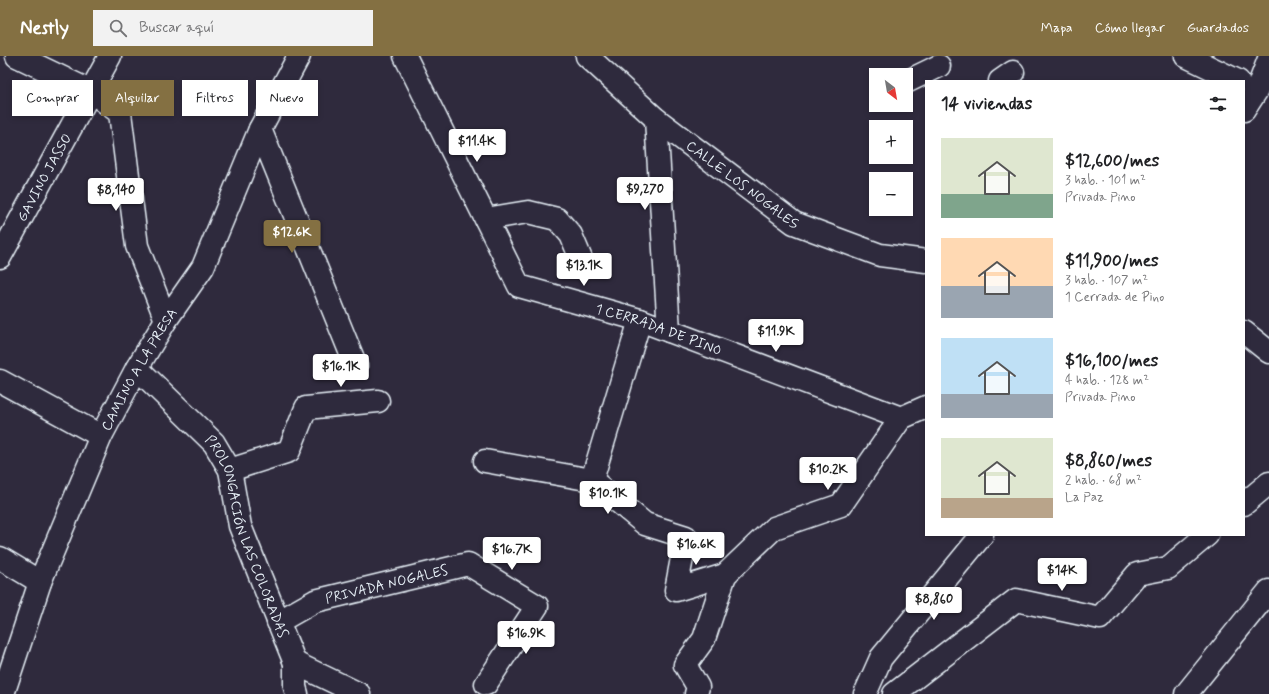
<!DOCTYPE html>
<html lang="es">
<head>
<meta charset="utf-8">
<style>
  body { margin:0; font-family:Mynerve,sans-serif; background:#f2f2f2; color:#202124; height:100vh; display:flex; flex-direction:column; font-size:15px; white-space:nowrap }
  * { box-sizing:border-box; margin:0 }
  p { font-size:13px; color:#757577 }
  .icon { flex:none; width:22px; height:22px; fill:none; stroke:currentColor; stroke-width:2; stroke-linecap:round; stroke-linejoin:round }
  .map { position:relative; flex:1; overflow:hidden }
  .panel { position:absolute; left:925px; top:24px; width:320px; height:456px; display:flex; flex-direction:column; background:#fff; border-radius:0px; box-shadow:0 2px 6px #0003 }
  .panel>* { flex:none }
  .top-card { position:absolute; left:12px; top:24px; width:380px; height:36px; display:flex; gap:8px }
  .needle { width:26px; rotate:149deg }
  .tools { position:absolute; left:869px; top:12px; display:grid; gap:8px }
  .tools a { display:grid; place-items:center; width:44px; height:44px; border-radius:0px; background:#fff; box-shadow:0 2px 6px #0003; font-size:20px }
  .price { position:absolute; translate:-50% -34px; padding:0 9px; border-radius:4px; background:#fff; color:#222; font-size:13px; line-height:26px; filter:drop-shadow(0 1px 2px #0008) }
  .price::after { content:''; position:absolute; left:50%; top:24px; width:12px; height:9px; margin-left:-6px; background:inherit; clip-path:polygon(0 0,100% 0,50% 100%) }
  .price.on { background:#847042; color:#fff }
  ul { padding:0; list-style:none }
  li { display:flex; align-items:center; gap:12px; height:100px; padding:0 16px }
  li span { display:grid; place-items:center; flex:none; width:112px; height:80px; border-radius:0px; color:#555 }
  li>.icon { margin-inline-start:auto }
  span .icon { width:48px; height:48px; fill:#fffc; stroke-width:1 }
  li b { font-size:17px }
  h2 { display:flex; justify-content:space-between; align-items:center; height:48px; padding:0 16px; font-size:17px }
  .pill { padding:0 14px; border-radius:0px; background:#fff; box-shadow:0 2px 6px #0003; font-size:14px; line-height:36px }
  .pill.on { background:#847042; color:#fff }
  header { display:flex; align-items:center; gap:24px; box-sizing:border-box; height:56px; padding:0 20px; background:#847042; color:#fff }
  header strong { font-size:19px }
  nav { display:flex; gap:22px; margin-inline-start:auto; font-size:14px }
  .search { width:280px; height:36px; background:#f2f2f2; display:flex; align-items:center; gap:10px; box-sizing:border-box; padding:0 14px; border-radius:0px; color:#757577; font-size:15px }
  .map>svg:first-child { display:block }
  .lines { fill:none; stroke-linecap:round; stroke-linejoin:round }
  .minor-casing { stroke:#e8f1f8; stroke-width:25 }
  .minor { stroke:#2f2a3d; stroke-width:22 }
  .labels { text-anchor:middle; stroke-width:4; stroke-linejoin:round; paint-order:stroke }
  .street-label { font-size:14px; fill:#e8f1f8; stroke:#2f2a3d }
</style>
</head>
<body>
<header>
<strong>Nestly</strong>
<div class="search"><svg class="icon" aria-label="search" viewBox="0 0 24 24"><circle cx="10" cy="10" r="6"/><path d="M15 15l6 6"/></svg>Buscar aquí</div>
<nav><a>Mapa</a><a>Cómo llegar</a><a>Guardados</a></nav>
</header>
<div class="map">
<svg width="1269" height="638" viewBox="0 0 1269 638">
  <rect width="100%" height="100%" fill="#2f2a3d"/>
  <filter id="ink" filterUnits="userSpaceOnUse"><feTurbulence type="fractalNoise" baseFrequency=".025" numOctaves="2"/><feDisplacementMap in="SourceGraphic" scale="8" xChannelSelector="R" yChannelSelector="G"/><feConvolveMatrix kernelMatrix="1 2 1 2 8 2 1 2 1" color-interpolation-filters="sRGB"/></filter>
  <g filter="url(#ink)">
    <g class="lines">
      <g class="minor-casing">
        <g id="minor">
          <path d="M17,0L90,35L120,57L137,190L166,264"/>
          <path id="s1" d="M405,0L519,230L640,264L901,362"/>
          <path id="s2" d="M587,0L656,63L794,167L880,199L926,205"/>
          <path d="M1186,0L1238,25"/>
          <path d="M1000,25L1013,16"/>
          <path d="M906,26L939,10"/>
          <path d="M1244,54L1257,34L1269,3"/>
          <path d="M656,63L669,275"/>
          <path d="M260,73L356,310"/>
          <path d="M486,163L528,156L557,163L571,179L584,210"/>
          <path id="s3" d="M0,201L110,0"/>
          <path d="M1244,276L1269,296"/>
          <path id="s4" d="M137,312L214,387L230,414L240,470L295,607L359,638"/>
          <path d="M0,325L101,380"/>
          <path d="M485,405L592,424L645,468L686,481L676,534L725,519L774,472L841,449L901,362L926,351"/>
          <path d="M230,414L289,395L306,352L378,345"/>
          <path d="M592,424L640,264"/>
          <path d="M1244,448L1269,427"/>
          <path d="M0,502L40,526"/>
          <path id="s5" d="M278,566L315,545L468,508L537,550L486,628"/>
          <path d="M295,607V631L297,638"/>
          <path id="s6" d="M3,638L40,526L101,380L137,312L166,264L203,211L260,73L299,0"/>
          <path d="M696,638L698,631L685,609L704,583L725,519"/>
          <path d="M865,638L881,602L982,479"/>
          <path d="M894,638L1016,544L1100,562L1137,518L1168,512L1207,479"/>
          <path d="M1186,638L1269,535"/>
        </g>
      </g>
      <use href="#minor" class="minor"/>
    </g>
  </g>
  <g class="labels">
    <g class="street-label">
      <text dy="5" stroke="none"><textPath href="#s3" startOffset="91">GAVINO JASSO</textPath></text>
      <text dy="5" stroke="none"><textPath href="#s2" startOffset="202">CALLE LOS NOGALES</textPath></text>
      <text dy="5" stroke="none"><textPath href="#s1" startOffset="403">1 CERRADA DE PINO</textPath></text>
      <text dy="5" stroke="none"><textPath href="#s6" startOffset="353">CAMINO A LA PRESA</textPath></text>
      <text dy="5" stroke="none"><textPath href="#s4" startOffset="207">PROLONGACIÓN LAS COLORADAS</textPath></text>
      <text dy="5" stroke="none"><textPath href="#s5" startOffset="116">PRIVADA NOGALES</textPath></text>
    </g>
  </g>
</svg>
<div class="tools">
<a><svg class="needle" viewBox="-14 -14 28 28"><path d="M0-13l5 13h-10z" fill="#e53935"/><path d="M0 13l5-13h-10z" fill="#757577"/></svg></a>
<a>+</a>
<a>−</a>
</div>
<b class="price" style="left:477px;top:107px">$11.4K</b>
<b class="price" style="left:645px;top:155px">$9,270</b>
<b class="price" style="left:116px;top:156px">$8,140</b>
<b class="price on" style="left:292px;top:198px">$12.6K</b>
<b class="price" style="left:584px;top:231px">$13.1K</b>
<b class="price" style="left:776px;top:297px">$11.9K</b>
<b class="price" style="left:341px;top:332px">$16.1K</b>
<b class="price" style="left:828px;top:435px">$10.2K</b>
<b class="price" style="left:608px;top:459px">$10.1K</b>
<b class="price" style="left:696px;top:510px">$16.6K</b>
<b class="price" style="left:512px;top:515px">$16.7K</b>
<b class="price" style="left:1062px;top:536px">$14K</b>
<b class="price" style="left:934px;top:565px">$8,860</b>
<b class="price" style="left:526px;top:599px">$16.9K</b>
<div class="top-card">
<a class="pill">Comprar</a>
<a class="pill on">Alquilar</a>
<a class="pill">Filtros</a>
<a class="pill">Nuevo</a>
</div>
<section class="panel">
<h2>14 viviendas<svg class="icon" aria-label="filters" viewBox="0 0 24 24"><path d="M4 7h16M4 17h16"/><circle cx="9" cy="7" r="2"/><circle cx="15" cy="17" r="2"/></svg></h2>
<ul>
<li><span style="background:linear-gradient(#dfe7d0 70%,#7fa58c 0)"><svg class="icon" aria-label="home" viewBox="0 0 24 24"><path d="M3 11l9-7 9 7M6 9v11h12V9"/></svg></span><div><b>$12,600/mes</b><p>3 hab. · 101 m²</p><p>Privada Pino</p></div></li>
<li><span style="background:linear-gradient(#ffd9b3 60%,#9aa5b1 0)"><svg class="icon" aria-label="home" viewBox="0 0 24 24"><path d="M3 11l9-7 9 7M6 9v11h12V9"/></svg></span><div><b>$11,900/mes</b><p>3 hab. · 107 m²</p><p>1 Cerrada de Pino</p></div></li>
<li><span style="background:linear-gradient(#bfe0f5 70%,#9aa5b1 0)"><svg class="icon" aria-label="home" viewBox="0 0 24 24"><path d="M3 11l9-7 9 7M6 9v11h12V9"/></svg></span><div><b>$16,100/mes</b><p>4 hab. · 128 m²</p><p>Privada Pino</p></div></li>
<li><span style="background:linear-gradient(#dfe7d0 75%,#b9a48a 0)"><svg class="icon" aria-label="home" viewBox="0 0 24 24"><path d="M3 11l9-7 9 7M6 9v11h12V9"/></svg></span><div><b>$8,860/mes</b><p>2 hab. · 68 m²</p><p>La Paz</p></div></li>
</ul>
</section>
</div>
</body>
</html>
